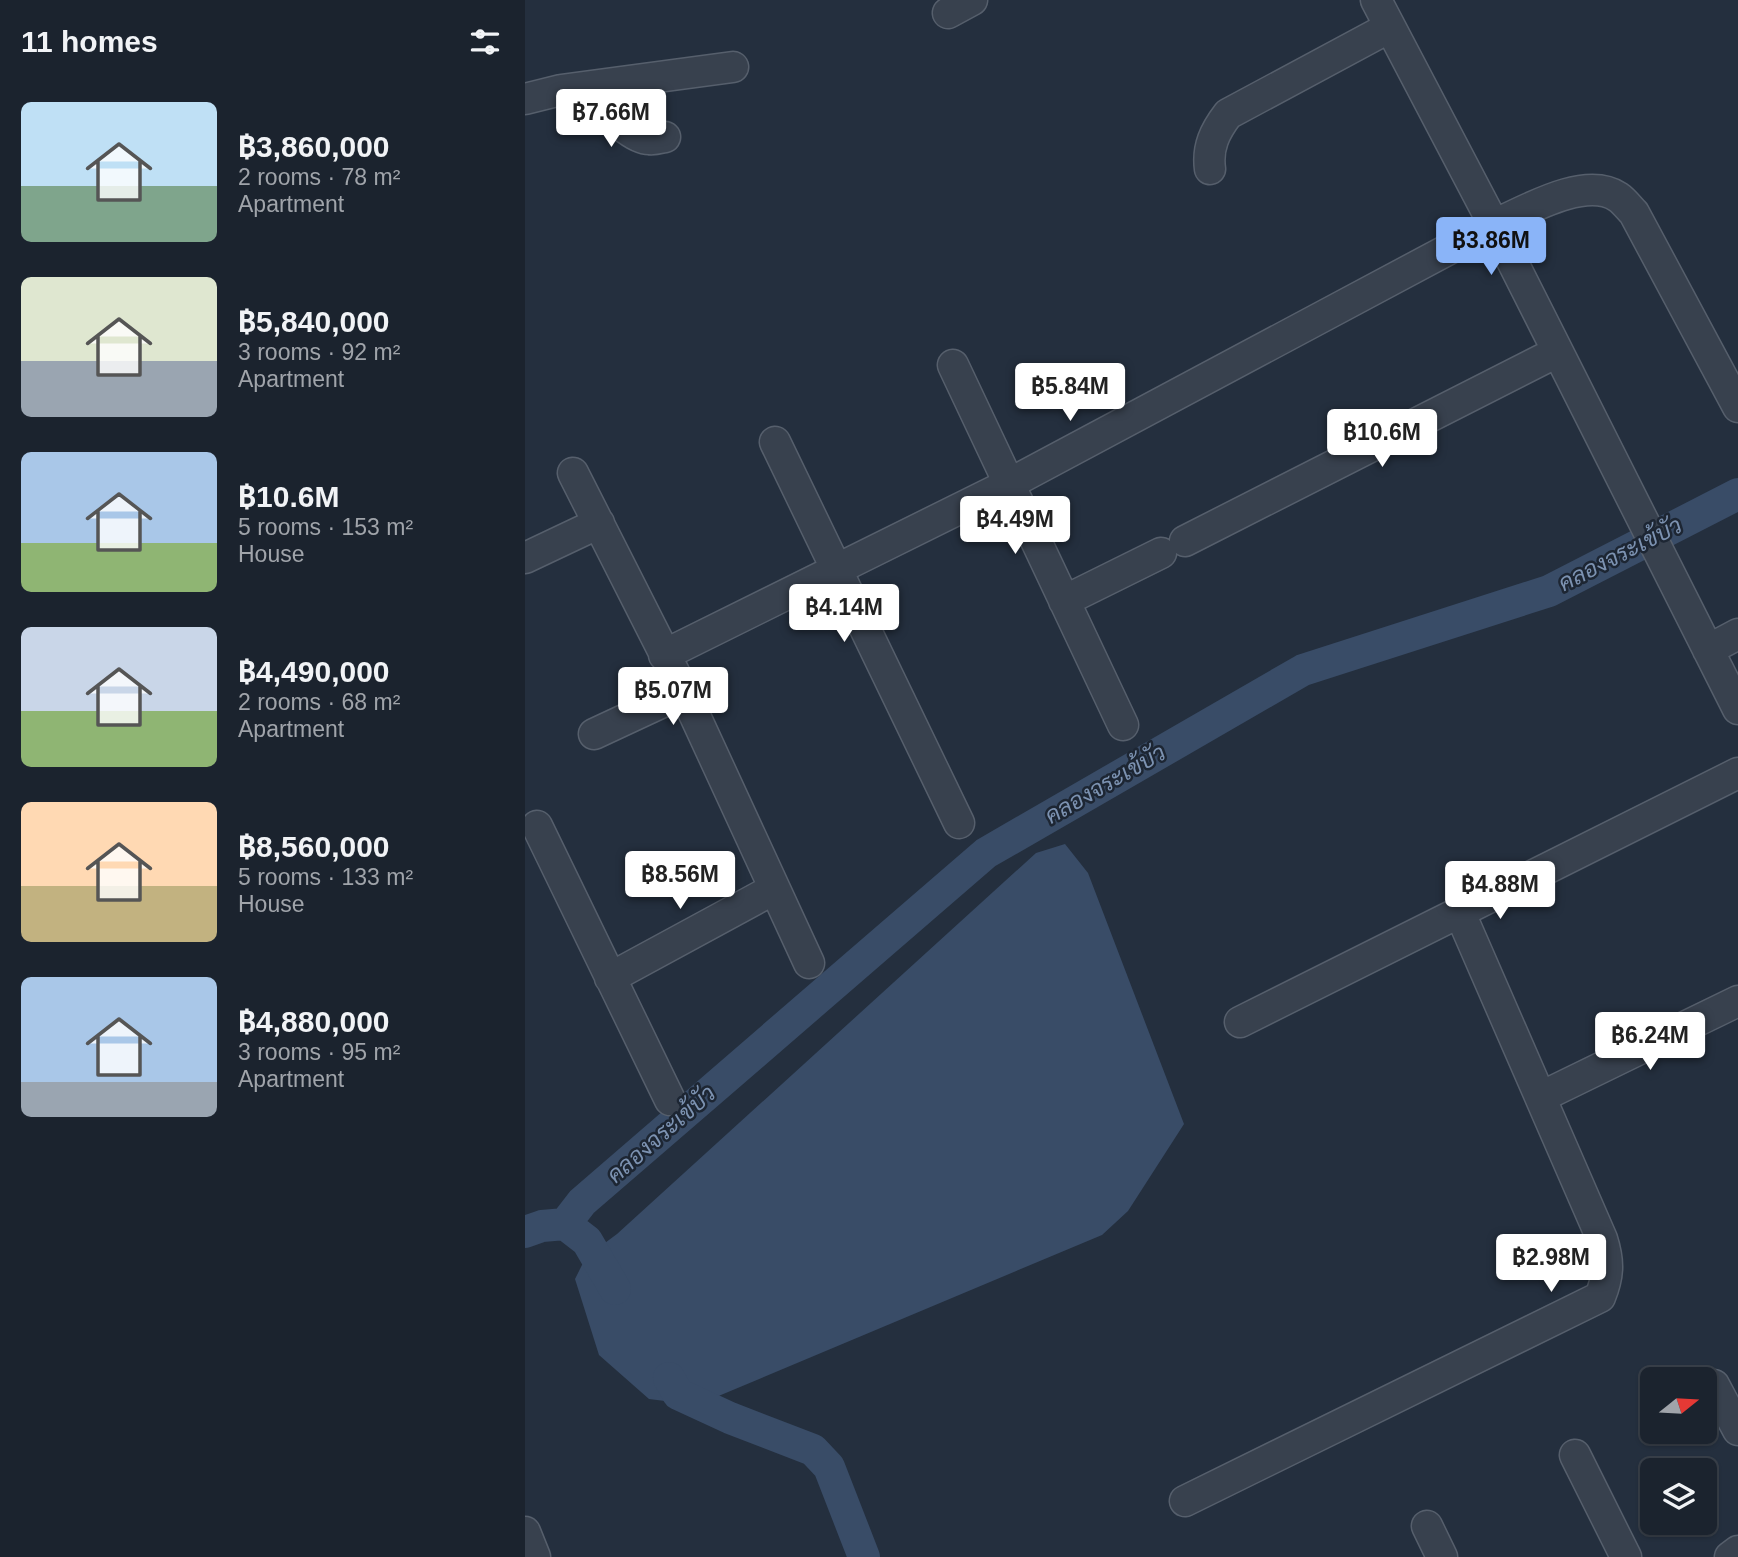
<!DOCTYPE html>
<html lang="en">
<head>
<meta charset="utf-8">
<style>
  body { margin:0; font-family:Helvetica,Sarabun,sans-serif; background:#282f3a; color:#f1f3f6; height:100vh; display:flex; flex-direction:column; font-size:26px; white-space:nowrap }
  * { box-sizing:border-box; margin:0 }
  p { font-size:23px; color:#a0a4aa }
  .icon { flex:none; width:38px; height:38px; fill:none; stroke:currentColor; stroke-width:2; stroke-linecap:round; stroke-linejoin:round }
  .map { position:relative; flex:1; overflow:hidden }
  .details { display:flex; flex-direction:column; background:#1b232e; width:525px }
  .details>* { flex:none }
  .needle { width:46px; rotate:72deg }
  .buttons { position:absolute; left:1115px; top:1367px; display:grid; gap:14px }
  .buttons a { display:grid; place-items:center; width:77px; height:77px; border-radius:10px; background:#1b232e; box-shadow:0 2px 5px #0004,0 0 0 2px #39404a; font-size:35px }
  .price { position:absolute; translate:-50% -60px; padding:0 16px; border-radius:7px; background:#fff; color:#222; font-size:23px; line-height:46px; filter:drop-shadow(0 2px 4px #0008) }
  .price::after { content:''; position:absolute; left:50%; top:42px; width:21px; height:16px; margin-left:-10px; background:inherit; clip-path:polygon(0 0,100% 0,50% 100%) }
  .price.active { background:#8ab4f8; color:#111 }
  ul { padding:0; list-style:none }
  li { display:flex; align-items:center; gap:21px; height:175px; padding:0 21px }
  li span { display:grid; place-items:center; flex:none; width:196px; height:140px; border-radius:10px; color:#555 }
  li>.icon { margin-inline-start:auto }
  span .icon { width:84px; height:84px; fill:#fffc; stroke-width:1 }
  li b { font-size:30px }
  h2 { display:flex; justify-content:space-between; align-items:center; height:84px; padding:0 21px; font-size:30px }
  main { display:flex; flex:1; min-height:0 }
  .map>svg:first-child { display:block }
  .water { fill:#394c67 }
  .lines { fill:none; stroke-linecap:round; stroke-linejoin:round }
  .canal { stroke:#394c67; stroke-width:32 }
  .minor-casing { stroke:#565f6c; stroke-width:33 }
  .minor { stroke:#38414e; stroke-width:30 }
  .labels { text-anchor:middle; stroke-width:5; stroke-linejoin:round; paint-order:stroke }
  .water-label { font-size:23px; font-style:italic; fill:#7c92b1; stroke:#1d2633 }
</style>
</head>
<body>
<main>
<section class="details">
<h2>11 homes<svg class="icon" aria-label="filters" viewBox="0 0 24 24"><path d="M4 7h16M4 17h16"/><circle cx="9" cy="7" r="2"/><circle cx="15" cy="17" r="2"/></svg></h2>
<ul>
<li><span style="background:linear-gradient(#bfe0f5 60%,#7fa58c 0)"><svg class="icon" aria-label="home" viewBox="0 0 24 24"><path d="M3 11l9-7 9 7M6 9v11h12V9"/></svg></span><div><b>฿3,860,000</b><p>2 rooms · 78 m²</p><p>Apartment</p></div></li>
<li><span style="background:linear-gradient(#dfe7d0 60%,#9aa5b1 0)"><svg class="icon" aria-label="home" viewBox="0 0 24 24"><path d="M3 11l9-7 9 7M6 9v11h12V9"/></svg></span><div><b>฿5,840,000</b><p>3 rooms · 92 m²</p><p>Apartment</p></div></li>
<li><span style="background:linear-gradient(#a9c7e8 65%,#8fb573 0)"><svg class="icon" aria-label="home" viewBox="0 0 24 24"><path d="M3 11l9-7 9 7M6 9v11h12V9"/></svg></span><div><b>฿10.6M</b><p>5 rooms · 153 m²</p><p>House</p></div></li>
<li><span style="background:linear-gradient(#c9d6e8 60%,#8fb573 0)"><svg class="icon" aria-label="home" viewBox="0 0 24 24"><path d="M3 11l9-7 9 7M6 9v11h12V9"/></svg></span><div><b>฿4,490,000</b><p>2 rooms · 68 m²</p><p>Apartment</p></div></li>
<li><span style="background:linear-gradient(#ffd9b3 60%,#c2b280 0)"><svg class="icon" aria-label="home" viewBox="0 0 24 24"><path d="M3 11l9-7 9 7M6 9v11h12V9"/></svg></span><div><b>฿8,560,000</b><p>5 rooms · 133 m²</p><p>House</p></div></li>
<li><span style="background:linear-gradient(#a9c7e8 75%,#9aa5b1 0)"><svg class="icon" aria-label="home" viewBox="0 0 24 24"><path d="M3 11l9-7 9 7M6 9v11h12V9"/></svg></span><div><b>฿4,880,000</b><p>3 rooms · 95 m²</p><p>Apartment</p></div></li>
</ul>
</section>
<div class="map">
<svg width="1213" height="1557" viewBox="0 0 1213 1557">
  <rect width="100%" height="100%" fill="#242f3e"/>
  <path class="water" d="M540,844L563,873L659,1124L603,1211L577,1235L172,1405L124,1399L74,1355L50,1279L61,1257L92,1234L511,853Z"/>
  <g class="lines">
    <path class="canal" d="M40,1224L57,1202L461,853L778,670L1024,591L1213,494
      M40,1224L62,1241L90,1289
      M0,1232L17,1226L40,1224
      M144,1378L153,1394L205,1418L288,1450L304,1467L339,1557"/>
    <g class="minor-casing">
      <path id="minor" d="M851,0L969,225L1213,709
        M423,13L447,0
        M58,88C72,101 104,139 124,139C129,140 135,138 140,137
        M0,99L36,90L208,67
        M685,169C682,147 690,131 703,114L865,27
        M428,365L598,725
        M250,442L434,823
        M48,473L159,692L284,963
        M660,541L1032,352
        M0,558L74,523
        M539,601L636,553
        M1183,650L1213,634
        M139,655L484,484L969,225C1000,211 1060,175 1093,197C1099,201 1104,208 1109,213L1213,407
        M69,734L159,692
        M12,826L145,1100
        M85,978L249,889
        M715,1022L1213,773
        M1016,1097L1213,1001
        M1189,1385L1213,1430
        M1050,1455L1101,1557
        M660,1501L1075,1297C1084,1275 1084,1261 1077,1239L935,913
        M902,1526L917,1557
        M0,1532L10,1557
        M1205,1557L1213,1551"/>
    </g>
    <use href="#minor" class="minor"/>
  </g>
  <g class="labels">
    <g class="water-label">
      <text transform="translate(1095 554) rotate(-27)" y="8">คลองจระเข้บัว</text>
      <text transform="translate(580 784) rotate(-30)" y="8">คลองจระเข้บัว</text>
      <text transform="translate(136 1134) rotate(-41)" y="8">คลองจระเข้บัว</text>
    </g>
  </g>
</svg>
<div class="buttons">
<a><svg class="needle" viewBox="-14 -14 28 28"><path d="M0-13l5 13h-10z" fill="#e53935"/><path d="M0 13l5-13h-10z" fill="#a0a4aa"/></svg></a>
<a><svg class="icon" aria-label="layers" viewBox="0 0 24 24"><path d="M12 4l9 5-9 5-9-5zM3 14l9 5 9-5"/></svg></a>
</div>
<b class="price" style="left:86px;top:149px">฿7.66M</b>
<b class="price active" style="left:966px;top:277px">฿3.86M</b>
<b class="price" style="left:545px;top:423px">฿5.84M</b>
<b class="price" style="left:857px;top:469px">฿10.6M</b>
<b class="price" style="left:490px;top:556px">฿4.49M</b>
<b class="price" style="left:319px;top:644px">฿4.14M</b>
<b class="price" style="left:148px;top:727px">฿5.07M</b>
<b class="price" style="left:155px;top:911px">฿8.56M</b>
<b class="price" style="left:975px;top:921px">฿4.88M</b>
<b class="price" style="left:1125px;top:1072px">฿6.24M</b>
<b class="price" style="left:1026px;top:1294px">฿2.98M</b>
</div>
</main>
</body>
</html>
